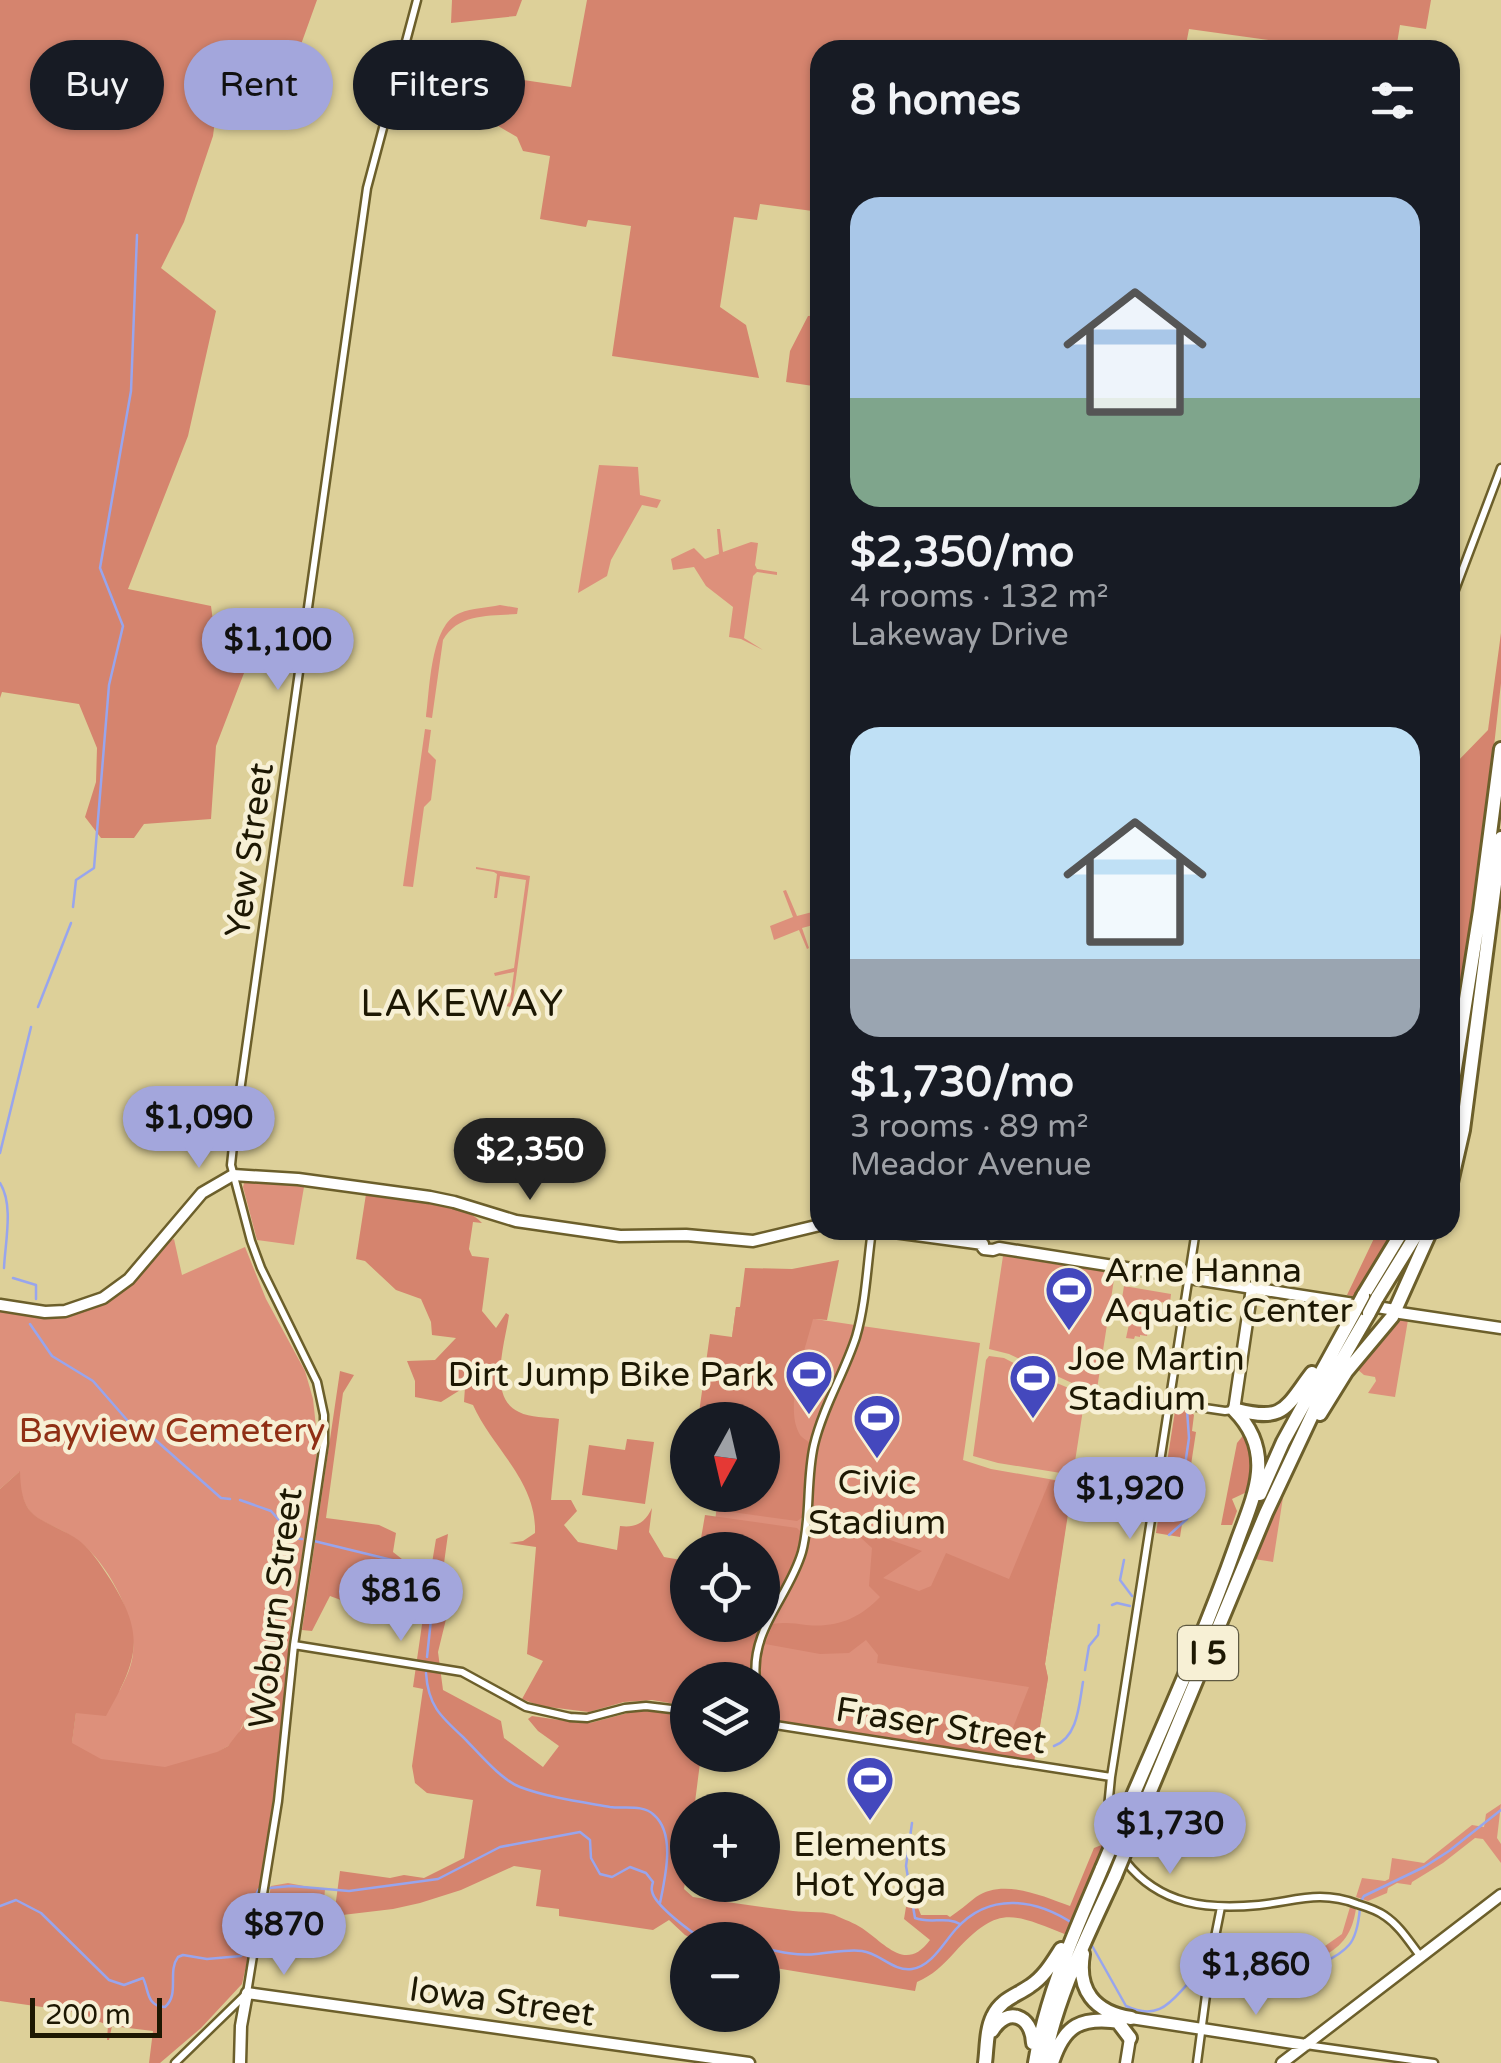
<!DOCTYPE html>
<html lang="en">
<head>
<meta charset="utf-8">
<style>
  body { margin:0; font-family:"Varela Round",sans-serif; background:#20242c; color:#f1f3f6; height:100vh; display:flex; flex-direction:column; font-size:38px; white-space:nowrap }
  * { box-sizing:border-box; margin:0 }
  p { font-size:32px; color:#9ea1a6 }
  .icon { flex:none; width:55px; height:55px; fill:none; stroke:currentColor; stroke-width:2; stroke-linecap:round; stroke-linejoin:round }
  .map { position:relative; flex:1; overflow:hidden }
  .sheet { position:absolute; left:810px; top:40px; width:650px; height:1200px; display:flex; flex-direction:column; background:#171b24; border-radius:30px; box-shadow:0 2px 8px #0004 }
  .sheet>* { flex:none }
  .guide { position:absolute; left:30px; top:40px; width:630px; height:90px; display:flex; gap:20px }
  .needle { width:65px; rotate:188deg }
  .fabs { position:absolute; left:670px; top:1402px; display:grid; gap:20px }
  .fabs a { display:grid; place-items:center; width:110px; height:110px; border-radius:50%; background:#171b24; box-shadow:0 2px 8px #0004; font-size:50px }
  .scale { position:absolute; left:30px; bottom:25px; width:132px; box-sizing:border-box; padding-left:10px; border:5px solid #1d1803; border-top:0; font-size:28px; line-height:35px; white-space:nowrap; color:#1d1803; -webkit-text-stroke:8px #f7f0d5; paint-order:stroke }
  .price { position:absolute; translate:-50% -85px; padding:0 22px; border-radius:35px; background:#a3a6dc; color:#111; font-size:32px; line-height:65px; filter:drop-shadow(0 2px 5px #0008) }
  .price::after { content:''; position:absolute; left:50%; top:60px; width:30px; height:22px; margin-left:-15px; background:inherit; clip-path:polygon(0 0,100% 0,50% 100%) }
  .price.current { background:#222; color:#fff }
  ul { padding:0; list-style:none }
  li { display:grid; align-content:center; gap:20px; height:530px; padding:0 40px }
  li span { display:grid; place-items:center; height:310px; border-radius:30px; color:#555 }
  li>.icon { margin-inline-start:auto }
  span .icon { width:180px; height:180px; fill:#fffc; stroke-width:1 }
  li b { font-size:42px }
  h2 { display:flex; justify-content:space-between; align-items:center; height:120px; padding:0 40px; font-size:42px }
  .tag { padding:0 35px; border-radius:45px; background:#171b24; box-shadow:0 2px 8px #0004; font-size:35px; line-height:90px }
  .tag.current { background:#a3a6dc; color:#111 }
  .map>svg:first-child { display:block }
  .green { fill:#dd907b }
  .forest { fill:#d5846e }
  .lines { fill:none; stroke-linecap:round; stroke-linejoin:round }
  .stream { stroke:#98a5ed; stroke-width:2.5 }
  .minor-casing { stroke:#6c5f2b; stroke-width:11 }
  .major-casing { stroke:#6c5f2b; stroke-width:15 }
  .highway-casing { stroke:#6c5f2b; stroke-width:18 }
  .minor { stroke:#fff; stroke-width:6 }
  .major { stroke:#fff; stroke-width:10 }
  .highway { stroke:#fff; stroke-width:12 }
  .highway-bridge-casing { stroke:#6c5f2b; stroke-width:18; stroke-linecap:butt }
  .highway-bridge { stroke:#fff; stroke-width:12 }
  .labels { text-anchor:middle; stroke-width:9; stroke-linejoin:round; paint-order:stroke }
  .shield { fill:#f7f0d5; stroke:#5e5942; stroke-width:2.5 }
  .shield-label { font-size:32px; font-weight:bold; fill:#1d1803 }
  .street-label { font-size:35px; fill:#1d1803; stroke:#f7f0d5 }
  .poi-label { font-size:35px; fill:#1d1803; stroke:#f7f0d5; text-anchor:start }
  .park-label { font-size:35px; fill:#902f15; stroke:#f7f0d5 }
  .neighbourhood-label { font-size:38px; letter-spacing:2.5px; fill:#1d1803; stroke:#f7f0d5 }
</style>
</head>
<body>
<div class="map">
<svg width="1501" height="2063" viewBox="0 0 1501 2063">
  <rect width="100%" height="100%" fill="#ddd099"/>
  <path class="green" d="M599,465L638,467L640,495L661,500L657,508L642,505L611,560L607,576L578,593Z
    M717,529H720L723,552L751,542L758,543L755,565L757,569L777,572V575L757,572L753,576L744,638L763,650L741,639L729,637L733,607L706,586L694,567L673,570L671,559L694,548L705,559L719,554Z
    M500,605L518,608L517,614C490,616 458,613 443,640L432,718L426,717C430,690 430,624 460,613C472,608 487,608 500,605Z
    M425,729L431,730L428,752L436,760L431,800L424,807L413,887L403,886Z
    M476,867L530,876L512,1007L505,1006L510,1002L514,972L495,976L494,973L514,968L526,880L500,876L497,898H494L497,874L494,872L476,869Z
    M786,890L797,916L820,910L817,924L802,928L809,948L807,949L799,930L774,940L770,926L793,917L783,891Z
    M252,1180L304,1187L294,1245L257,1240L243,1187L244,1183Z
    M174,1239L182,1275L245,1247L266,1299L305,1371L313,1399L317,1436L316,1467L291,1626L279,1624L248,1713L237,1737L228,1746L168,1782L0,1737L72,1742L76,1712L120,1690C126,1678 132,1666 133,1653C137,1618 108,1564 81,1543C48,1516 21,1528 19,1472L0,1489V1310L28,1316H71L114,1298L135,1282L168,1241Z
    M1003,1256L1115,1273L1097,1389H1085L1009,1354L989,1349Z
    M1124,1286L1171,1294L1170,1303L1159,1302L1158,1307H1152L1147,1336L1140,1335V1337L1135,1336L1134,1339L1126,1338L1131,1315L1120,1311Z
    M736,1307L855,1325L849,1345L819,1417L811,1444L804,1484L799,1552L763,1621L762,1550H712L718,1495H762V1420H721Z
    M1401,1319L1408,1320L1395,1397L1368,1393L1376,1381L1375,1377L1364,1375L1357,1369Z
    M862,1326L980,1343L963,1460L991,1469L1072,1483L1045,1664L1048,1678L1034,1762L782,1722L763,1716L762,1680H759C755,1624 794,1599 806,1550C811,1528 810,1504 811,1481C812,1465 816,1449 820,1435C830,1397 850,1362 862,1326Z
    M989,1356L1004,1358L1033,1373L1078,1392L1083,1397L1084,1403L1074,1468L1067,1474L998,1463L973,1456L986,1360Z
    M1284,1491L1273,1562L1254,1559Z
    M1501,1804L1497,1838L1501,1844V1863L1483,1839L1475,1838L1443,1863L1412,1882L1411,1885L1397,1883L1388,1888L1387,1893L1368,1901L1356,1897L1362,1878L1385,1881L1389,1879L1392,1858L1424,1863L1472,1825L1484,1827L1486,1814Z
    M288,1883L325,1890L323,1909L268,1902L271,1886Z
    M1350,1907L1356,1909C1352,1933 1344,1945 1322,1957C1316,1961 1308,1966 1301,1967C1287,1969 1275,1960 1263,1960C1247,1961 1233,1966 1216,1965L1217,1959H1230L1248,1954L1249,1951L1308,1958L1342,1934Z"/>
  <path class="forest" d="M0,0H317L290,75L222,64L213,136L184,222L161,268L216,311L188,436L128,589L211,606L217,651L249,660L216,746L211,819L144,824L134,838H101L85,817L96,782L97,748L79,704L2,692L0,698Z
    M452,0H522L516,16L451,23Z
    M587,0H1431L1426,29L1400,25L1396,50H1339L1189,29L1185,50H820V212L760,204L757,220L734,217L720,307L746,325L759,378L612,356L631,226L588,220L586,227L540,219L550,156L523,151L517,137L483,117L447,119L394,113L408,63L571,87Z
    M820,315V387L786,382L790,351L808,316Z
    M1501,633V683L1479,882L1450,1064V963L1459,910L1450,908V764L1453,766L1488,730Z
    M366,1194C395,1198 464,1201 482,1223L473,1222L469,1249L472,1256L489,1258L482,1311L496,1328L506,1313L509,1315C505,1343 487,1398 519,1412C530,1418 547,1417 559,1419L551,1500H571L577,1511L564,1525L578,1542L617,1550L620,1526C636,1528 645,1523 652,1508L649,1532L664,1557L687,1561L688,1625H761L752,1651V1680H688L687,1706L652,1700L624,1702L589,1712L540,1706L522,1699L543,1661L527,1654L536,1547L509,1543L523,1541L535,1533C537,1481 492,1448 473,1405L464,1402L465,1387L441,1402L415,1397V1381L407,1361L435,1360L456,1338L432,1335L431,1322L421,1299L396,1290L365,1261L356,1259Z
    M1378,1230H1393L1357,1297L1347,1295Z
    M839,1260L827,1320L813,1319C806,1347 784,1406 799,1433C801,1438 807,1440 811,1444L804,1484L803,1517L797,1521L717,1510L718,1495H762V1420H698L710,1334L732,1337L736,1307H740L745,1268L792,1269Z
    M340,1371L354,1375L343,1393L326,1518L379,1525L396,1533L393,1552L412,1567L431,1569L436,1539L448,1534L442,1578L450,1579L448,1611L438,1652L443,1690L501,1721L504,1738L543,1767L559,1746L538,1731L528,1719L532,1716L580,1723H590L639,1710L687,1714L688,1755H701L694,1810H688V1863L684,1889L693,1897C726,1902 760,1907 793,1911C807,1913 827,1910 839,1917C848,1921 857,1924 866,1931C888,1947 907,1971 930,1940L904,1919L906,1907L917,1905L921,1915H947L950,1917C959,1911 967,1904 976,1897C1003,1878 1042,1896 1070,1906L1094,1848L1104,1844L1079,1911L1067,1935C1010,1912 998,1905 954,1953C942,1966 933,1975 917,1982L915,1991L763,1966L762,1940H695L685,1935L669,1920L653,1930L559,1916V1909L536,1906L541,1870L514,1866L461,1890L420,1903L393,1909L334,1916L340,1871L390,1878L404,1875L424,1878L464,1858L473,1800L427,1793L415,1783L412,1766L423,1689L413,1687L427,1590L404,1586L365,1609L330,1596L312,1631L302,1630Z
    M1178,1409L1190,1411L1194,1415L1192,1431L1196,1432L1180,1537L1156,1533L1175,1411Z
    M1245,1433C1252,1453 1252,1470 1249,1491L1232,1499L1237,1511L1232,1525H1221L1237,1443Z
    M627,1439L654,1442L645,1504L582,1495L589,1445L625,1450Z
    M20,1471C21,1521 39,1516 74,1537C90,1547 100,1564 110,1579C146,1636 138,1659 106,1716L76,1713L72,1743L101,1759L165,1767L217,1752L228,1746L242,1728L279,1624L291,1626L277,1774L251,1944L242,1984L201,2028L160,2063H149L153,2031L112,2026L109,2040H107L108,2025L70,2011L0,2001V1489Z
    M1050,1480L1069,1483L1072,1488L1045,1664L1048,1678L1034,1761L917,1743L919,1734L930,1722L962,1727L981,1743L1005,1748L1029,1687L877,1663L878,1655L866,1640L849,1653L820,1654L765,1644L773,1624C785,1622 794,1623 806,1625C836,1628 859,1619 880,1597L869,1586L872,1548L846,1524L818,1520L819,1514L846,1515L855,1519L870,1533L922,1551L883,1578L919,1591L931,1586L946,1553L1009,1579Z
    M705,1515L797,1528L802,1533L795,1561L763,1621L762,1550H699Z"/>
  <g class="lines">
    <path class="stream" d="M73,907L76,880L94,868L109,685L123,626L100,568L131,391L137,235
      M38,1007L71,923
      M0,1153L31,1027
      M0,1183C14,1205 5,1243 4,1268
      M13,1278L36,1285V1299
      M30,1324L52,1356L93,1381L127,1420
      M142,1428L221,1498L230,1499
      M240,1500L271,1511L295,1538L302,1539
      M1169,1535L1187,1519L1189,1504L1184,1472L1189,1438L1187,1410
      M314,1541L400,1562L435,1582L427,1657
      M1124,1560L1120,1580L1132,1596
      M1112,1605L1117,1603L1130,1606
      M1085,1670L1089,1646L1098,1635L1099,1625
      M426,1673C428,1705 440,1716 463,1737C478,1752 501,1780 520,1787C546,1797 582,1802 610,1807C624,1809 643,1804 654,1815C676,1834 665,1878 660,1903
      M1054,1746C1078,1737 1079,1705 1083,1682
      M912,1823L906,1866L915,1918C930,1924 947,1916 960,1924
      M1361,1901L1364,1896L1424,1867L1449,1851L1501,1810
      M0,1906L16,1900L41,1913L109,1980L124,1985L143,1978C149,1990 146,2006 165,2007C180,1994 167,1972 178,1957L183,1955L207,1959L241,1956C256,1938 247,1908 259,1889L291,1886L349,1891L438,1879L500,1847L580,1832L590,1840L591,1858L600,1874L612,1877L630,1867L646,1873L653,1882C652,1885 651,1888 652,1891C654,1905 691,1932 704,1940
      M1090,1942L1126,2006C1173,2028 1178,1977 1211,1969C1222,1967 1232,1968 1242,1967C1250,1966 1258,1962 1265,1962C1275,1962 1284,1971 1294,1971C1308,1972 1340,1956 1349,1945C1357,1936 1359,1919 1360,1908
      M762,1948C780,1952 798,1956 816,1954C831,1953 847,1949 862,1951C880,1953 893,1972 912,1969C932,1966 944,1942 956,1929C990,1891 1037,1899 1075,1925"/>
    <g class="minor-casing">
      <path id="minor" d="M1450,603L1501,468
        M1171,1403L1225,1411L1233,1410
        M294,1645L462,1672L526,1707L570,1717L587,1718L625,1708L646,1706L688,1711
        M756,1680C750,1629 789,1597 802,1552C811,1519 806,1480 814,1445C823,1407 844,1374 856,1337C866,1303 867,1265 872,1230
        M762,1723L1111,1777
        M1112,1833L1108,1808L1111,1777L1196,1230
        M1126,1862C1160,1905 1207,1910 1259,1905C1296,1901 1320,1890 1357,1904C1367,1907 1377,1910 1385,1916C1400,1926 1410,1943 1421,1957
        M1306,2045L1434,2063
        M175,2063L247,1993L278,1801L294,1645L324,1443V1415L317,1382L261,1268L251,1241L231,1165L235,1127L367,188L417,0
        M1197,2063L1211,1957L1221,1907"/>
    </g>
    <g class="major-casing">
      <path id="major" d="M879,1230L983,1244
        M981,1245L984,1249L993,1250L999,1248L1354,1304
        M0,1305L45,1312L65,1311L103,1298L129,1279L202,1193L233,1175L298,1179L430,1197L454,1202L516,1221L620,1236L686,1235L753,1241L820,1225
        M1377,1307L1395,1310L1400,1313L1501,1328
        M1234,1410L1252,1288
        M1131,2018L1306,2045
        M240,2063L241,2026L247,1993L749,2063
        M1126,2063L1130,2038
        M1282,2063L1501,1895"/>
    </g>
    <g class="highway-casing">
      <path id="highway" d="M1450,1100L1480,911L1501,749
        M1450,1187L1463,1130L1501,838
        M1363,1296L1403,1230
        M1377,1298L1419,1230
        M1237,1410C1285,1422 1285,1408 1312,1373
        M1320,1414L1346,1372L1392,1317L1431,1230
        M1260,1494L1283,1442L1355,1311
        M1125,1814C1163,1725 1204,1636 1236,1545C1244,1522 1256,1496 1258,1472C1260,1448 1251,1427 1234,1410
        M1134,1830L1266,1513L1321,1396L1369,1313
        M1083,1954C1077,1990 1094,2012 1131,2018
        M1117,2021L1130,2038
        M992,2031C1007,2006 1032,2015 1033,2043
        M985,2063C987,2048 986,2030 993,2016C1001,1999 1016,1996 1030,1986C1044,1977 1052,1963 1061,1949
        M1035,2063C1046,1994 1075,1932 1102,1868
        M1044,2063C1056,1997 1087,1937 1115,1876
        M1052,2063C1064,2025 1081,2016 1121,2022"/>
    </g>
    <use href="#minor" class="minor"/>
    <use href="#major" class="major"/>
    <use href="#highway" class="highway"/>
    <g class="highway-bridge-casing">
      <path id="highway-bridge" d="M1355,1311L1363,1296
        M1369,1313L1377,1298
        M1102,1868L1125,1814
        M1115,1876L1134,1830"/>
    </g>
    <use href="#highway-bridge" class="highway-bridge"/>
  </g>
  <defs>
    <g id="stadium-pin" transform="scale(2.5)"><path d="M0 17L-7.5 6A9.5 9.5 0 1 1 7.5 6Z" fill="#4448bd" stroke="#f7f0d5"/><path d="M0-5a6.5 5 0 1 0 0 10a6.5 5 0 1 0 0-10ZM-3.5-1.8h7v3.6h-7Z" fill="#fff"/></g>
  </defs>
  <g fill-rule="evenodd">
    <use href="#stadium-pin" x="1069" y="1290"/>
    <use href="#stadium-pin" x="809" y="1374"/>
    <use href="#stadium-pin" x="1033" y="1378"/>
    <use href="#stadium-pin" x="877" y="1418"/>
    <use href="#stadium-pin" x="870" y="1780"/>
  </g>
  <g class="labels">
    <rect class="shield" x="1178" y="1626" width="60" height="54" rx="8"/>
    <g class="shield-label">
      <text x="1208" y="1664">I 5</text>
    </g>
    <g class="street-label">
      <text transform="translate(249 850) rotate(-82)" y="12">Yew Street</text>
      <text transform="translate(275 1608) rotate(-83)" y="12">Woburn Street</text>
      <text transform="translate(941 1725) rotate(9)" y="12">Fraser Street</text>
      <text transform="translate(502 2001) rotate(8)" y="12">Iowa Street</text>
    </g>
    <g class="poi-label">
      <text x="1104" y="1282">Arne Hanna<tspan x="1104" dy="40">Aquatic Center</tspan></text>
      <text x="1068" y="1370">Joe Martin<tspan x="1068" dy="40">Stadium</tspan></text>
      <text x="774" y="1386" text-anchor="end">Dirt Jump Bike Park</text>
      <text x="877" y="1494" text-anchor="middle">Civic<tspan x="877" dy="40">Stadium</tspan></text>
      <text x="870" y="1856" text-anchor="middle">Elements<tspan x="870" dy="40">Hot Yoga</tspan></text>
    </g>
    <g class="park-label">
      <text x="172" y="1442">Bayview Cemetery</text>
    </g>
    <g class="neighbourhood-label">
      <text x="463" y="1016">LAKEWAY</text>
    </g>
  </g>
</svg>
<div class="fabs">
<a><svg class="needle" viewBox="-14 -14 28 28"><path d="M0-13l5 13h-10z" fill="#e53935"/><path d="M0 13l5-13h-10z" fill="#9ea1a6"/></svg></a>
<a><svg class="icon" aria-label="locate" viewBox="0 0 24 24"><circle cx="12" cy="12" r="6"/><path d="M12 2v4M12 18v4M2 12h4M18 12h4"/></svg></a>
<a><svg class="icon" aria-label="layers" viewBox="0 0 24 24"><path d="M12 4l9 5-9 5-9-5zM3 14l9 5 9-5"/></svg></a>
<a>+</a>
<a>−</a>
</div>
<div class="scale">200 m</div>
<b class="price" style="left:278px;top:693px">$1,100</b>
<b class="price" style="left:199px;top:1171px">$1,090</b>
<b class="price current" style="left:530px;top:1203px">$2,350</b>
<b class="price" style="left:1130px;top:1542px">$1,920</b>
<b class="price" style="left:401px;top:1644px">$816</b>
<b class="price" style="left:1170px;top:1877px">$1,730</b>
<b class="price" style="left:284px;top:1978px">$870</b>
<b class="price" style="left:1256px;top:2018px">$1,860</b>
<div class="guide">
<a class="tag">Buy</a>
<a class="tag current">Rent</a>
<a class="tag">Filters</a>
</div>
<section class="sheet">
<h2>8 homes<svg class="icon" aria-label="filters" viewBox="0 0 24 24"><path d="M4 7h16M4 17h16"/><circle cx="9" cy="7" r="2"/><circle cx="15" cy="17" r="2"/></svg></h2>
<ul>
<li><span style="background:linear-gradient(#a9c7e8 65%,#7fa58c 0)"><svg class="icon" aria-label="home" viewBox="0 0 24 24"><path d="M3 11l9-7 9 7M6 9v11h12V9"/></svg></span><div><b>$2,350/mo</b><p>4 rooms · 132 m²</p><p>Lakeway Drive</p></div></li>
<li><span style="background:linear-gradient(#bfe0f5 75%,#9aa5b1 0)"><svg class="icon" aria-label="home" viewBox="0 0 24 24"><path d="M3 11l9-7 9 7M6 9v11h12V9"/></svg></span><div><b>$1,730/mo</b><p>3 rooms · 89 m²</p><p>Meador Avenue</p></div></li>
</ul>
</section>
</div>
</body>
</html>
